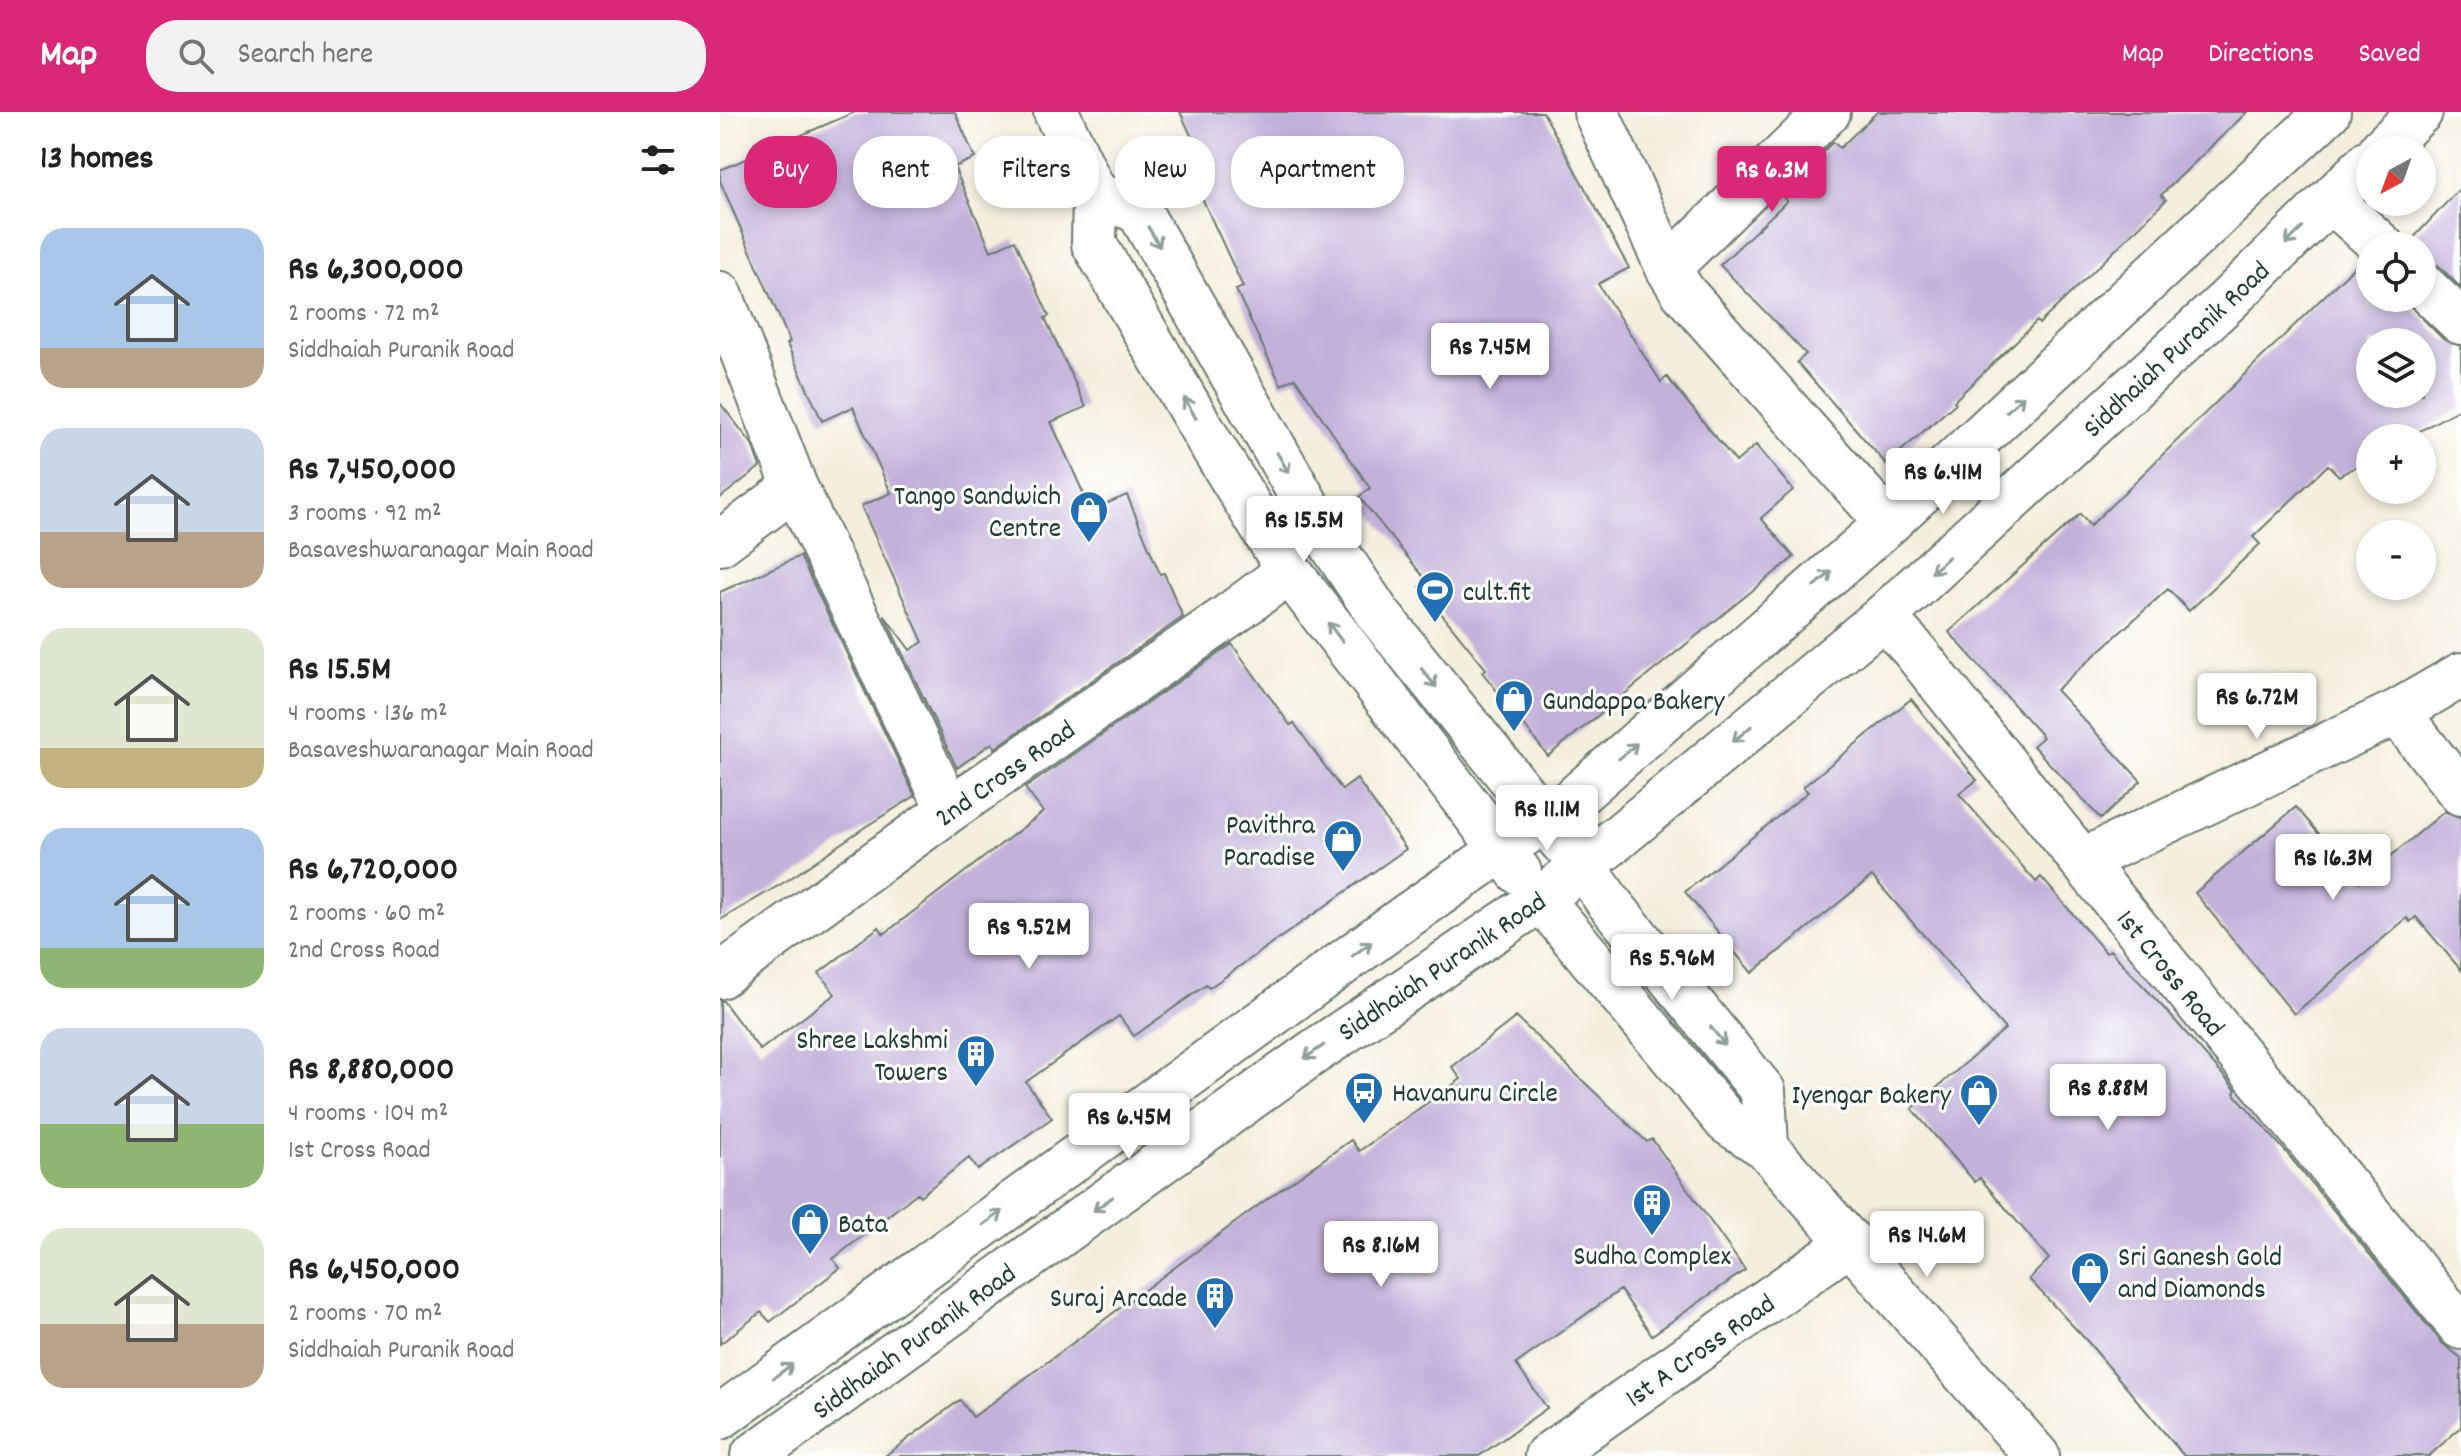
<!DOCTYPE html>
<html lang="en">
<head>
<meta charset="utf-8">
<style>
  body { margin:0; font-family:Dekko,sans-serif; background:#f2f2f2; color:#222; height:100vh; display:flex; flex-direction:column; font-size:30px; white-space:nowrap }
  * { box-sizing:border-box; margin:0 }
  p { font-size:26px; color:#767676 }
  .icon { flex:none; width:44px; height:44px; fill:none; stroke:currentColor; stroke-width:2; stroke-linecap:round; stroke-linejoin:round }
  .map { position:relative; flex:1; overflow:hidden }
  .side { display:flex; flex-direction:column; background:#fff; width:720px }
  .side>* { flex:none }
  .guide { position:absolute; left:24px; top:24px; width:760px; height:72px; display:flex; gap:16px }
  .needle { width:52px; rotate:221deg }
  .fabs { position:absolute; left:1636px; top:24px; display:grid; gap:16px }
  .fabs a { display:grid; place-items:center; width:80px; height:80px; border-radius:50%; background:#fff; box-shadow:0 4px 12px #0003; font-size:40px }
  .price { position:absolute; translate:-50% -68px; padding:0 18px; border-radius:8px; background:#fff; color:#222; font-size:26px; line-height:52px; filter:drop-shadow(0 2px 4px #0008) }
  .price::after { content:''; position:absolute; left:50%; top:48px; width:24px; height:18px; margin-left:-12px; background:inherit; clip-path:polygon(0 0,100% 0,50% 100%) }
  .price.current { background:#db2777; color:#fff }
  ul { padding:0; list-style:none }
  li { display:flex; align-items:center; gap:24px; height:200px; padding:0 40px }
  li span { display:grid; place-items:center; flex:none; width:224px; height:160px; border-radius:24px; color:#555 }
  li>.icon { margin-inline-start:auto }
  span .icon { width:96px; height:96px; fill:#fffc; stroke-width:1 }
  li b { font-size:34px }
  h2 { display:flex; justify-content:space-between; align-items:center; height:96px; padding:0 40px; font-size:34px }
  .tag { padding:0 28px; border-radius:32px; background:#fff; box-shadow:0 4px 12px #0003; font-size:28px; line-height:72px }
  .tag.current { background:#db2777; color:#fff }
  header { display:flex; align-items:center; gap:48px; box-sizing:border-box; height:112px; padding:0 40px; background:#db2777; color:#fff }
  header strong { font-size:38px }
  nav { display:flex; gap:44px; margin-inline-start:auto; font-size:28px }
  .search { width:560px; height:72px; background:#f2f2f2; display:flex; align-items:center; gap:20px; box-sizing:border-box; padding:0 28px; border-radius:32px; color:#767676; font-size:30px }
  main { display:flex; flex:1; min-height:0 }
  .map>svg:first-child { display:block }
  .building { fill:#c2b1da; fill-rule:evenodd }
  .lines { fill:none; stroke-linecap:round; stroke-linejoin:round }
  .minor-casing { stroke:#6a7b6f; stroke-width:48 }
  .major-casing { stroke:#6a7b6f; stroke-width:48 }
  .minor { stroke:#fff; stroke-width:44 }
  .major { stroke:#fff; stroke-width:44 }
  .oneway { stroke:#8f9e9a }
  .labels { text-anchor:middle; stroke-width:6; stroke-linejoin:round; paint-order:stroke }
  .street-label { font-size:28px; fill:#1f3d34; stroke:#fff }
  .poi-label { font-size:28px; fill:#1f3d34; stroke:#fff; text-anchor:end }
</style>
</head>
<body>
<header>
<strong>Map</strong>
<div class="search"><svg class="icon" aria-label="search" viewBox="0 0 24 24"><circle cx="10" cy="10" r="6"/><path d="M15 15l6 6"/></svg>Search here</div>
<nav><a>Map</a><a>Directions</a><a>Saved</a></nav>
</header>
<main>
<section class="side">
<h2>13 homes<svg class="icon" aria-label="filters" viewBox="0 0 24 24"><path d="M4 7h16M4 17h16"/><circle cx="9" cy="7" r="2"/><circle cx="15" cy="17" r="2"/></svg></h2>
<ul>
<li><span style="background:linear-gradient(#a9c7e8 75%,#b9a48a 0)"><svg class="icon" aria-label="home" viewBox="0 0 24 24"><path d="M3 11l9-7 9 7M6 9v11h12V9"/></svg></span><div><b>Rs 6,300,000</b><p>2 rooms · 72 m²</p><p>Siddhaiah Puranik Road</p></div></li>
<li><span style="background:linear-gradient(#c9d6e8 65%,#b9a48a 0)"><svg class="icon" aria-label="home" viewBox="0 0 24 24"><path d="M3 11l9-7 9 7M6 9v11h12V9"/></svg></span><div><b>Rs 7,450,000</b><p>3 rooms · 92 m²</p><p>Basaveshwaranagar Main Road</p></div></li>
<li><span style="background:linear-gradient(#dfe7d0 75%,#c2b280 0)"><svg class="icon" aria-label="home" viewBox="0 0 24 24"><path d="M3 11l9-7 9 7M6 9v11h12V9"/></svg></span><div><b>Rs 15.5M</b><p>4 rooms · 136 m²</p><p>Basaveshwaranagar Main Road</p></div></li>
<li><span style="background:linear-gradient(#a9c7e8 75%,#8fb573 0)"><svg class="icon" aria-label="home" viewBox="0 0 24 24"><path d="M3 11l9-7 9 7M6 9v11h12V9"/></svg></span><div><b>Rs 6,720,000</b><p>2 rooms · 60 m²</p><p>2nd Cross Road</p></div></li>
<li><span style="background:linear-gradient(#c9d6e8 60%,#8fb573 0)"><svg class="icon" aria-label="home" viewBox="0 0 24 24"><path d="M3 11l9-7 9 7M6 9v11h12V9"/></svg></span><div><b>Rs 8,880,000</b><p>4 rooms · 104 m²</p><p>1st Cross Road</p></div></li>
<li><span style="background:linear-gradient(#dfe7d0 60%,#b9a48a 0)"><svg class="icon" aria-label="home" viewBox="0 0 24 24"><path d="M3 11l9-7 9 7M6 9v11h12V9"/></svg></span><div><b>Rs 6,450,000</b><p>2 rooms · 70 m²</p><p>Siddhaiah Puranik Road</p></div></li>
</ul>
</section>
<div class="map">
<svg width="1741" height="1344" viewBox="0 0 1741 1344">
  <rect width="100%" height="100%" fill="#fff"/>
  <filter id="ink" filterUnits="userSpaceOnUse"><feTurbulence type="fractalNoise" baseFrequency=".0125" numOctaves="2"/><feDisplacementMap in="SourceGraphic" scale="16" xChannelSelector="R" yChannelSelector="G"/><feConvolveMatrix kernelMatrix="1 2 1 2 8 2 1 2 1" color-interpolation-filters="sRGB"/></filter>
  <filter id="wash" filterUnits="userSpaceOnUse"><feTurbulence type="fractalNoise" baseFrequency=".006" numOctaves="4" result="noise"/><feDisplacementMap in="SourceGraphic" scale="32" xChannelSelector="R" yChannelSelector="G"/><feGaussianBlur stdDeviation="1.8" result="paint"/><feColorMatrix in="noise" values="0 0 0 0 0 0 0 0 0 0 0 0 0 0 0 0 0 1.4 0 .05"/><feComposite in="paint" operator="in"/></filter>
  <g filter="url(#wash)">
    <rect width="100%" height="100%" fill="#f4eedc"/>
    <g id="blocks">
      <path class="building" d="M135,0H235L255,46L234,55L271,139L295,128L329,204L325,206L366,295L331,310L371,398L407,383L440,462L444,461L463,505L275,636L272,631L237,656L164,503L190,538L203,530L141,394L171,381L133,295L102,309L67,232L70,230L0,69V58Z
        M460,0H823L909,156L878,172L941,270L947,265L1016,350L1036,333L1073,378L1041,406L1074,445L828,644L762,560L766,557L700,475L707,469L639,385L650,376L575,266L561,273L516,178L523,175L476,73L491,66Z
        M1157,0H1527L1441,83L1446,88L1386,147L1319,212L1317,209L1234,289L1236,291L1166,352L1077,250L1086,242L1000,153L1067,89L1060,82L1113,30L1120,36Z
        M1741,75V176L1719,154L1702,149V134H1686Z
        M1640,149L1650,160V186H1682L1724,228L1741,234V296L1687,326H1650V347L1619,364L1608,353L1533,425L1540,432L1469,499L1448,477L1336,578L1421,669L1381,707L1313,634L1323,625L1229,520L1360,402L1370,414ZM1650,230H1702V282H1650Z
        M0,291L32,332L40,355L0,386Z
        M80,444L195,684L145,715L68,768L0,808V480Z
        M512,532L570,613L574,611L622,678L637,667L686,737L489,876L486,873L414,924L399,904L306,970L332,1006L258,1058L249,1046L200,1084L197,1081L113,1147L120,1156L50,1210L41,1200L0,1232V889H3L40,938L115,882L99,861L159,815L164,822L323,700L305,676Z
        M1191,587L1257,668L1239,682L1316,770L1321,765L1386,841L1390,838L1451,904L1516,978L1514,981L1566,1040L1722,1231L1741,1246V1315L1709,1344H1464L1368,1230L1309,1167L1329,1147L1260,1066L1255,1070L1192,997L1285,917L1152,764L1032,861L965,780L1088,680L1083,675Z
        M1576,695L1640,770L1725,699L1733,704L1741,705V858L1696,805L1690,810L1687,806L1574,902L1475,781Z
        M796,905L927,1030L932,1027L1025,1158L932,1223L900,1178L796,1252L827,1296L759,1344H165L240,1288L253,1305L547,1087L631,1028L639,1039L741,967L732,955Z"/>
    </g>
  </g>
  <g filter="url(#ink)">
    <use href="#blocks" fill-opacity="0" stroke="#6a7b6f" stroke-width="2"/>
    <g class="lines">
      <g class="minor-casing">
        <path id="minor" d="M876,0L948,156L963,180L1168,411
          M1611,88L1662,134
          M948,156L1108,0
          M1702,173L1741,210
          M0,182L75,375L229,698
          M0,431L75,375
          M1163,505L1193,537L1362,749L1741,1215
          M1677,600L1741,681
          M1362,749L1677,600L1741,563
          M863,753L887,788L1043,979L1046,1035
          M821,787L1007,1010L1046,1035L1317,1344
          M0,864L229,698L510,503L569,459
          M827,1344L1131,1130"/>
      </g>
      <g class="major-casing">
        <path id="major" d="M336,0L375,82L374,132L489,329L569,459L799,760
          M1661,38L1700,0
          M375,82L419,99L594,406L658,502L842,730
          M0,1305L687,804L850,690L1168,411L1608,0
          M33,1344L591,942L821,787L889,733L1163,505L1506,190L1650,49"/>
      </g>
      <use href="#minor" class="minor"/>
      <use href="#major" class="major"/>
    </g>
    <defs><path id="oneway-shaft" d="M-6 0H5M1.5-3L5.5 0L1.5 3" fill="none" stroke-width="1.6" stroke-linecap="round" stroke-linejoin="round" transform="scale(2)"/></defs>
    <g class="oneway">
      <use href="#oneway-shaft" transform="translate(1574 124) rotate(136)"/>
      <use href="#oneway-shaft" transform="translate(434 125) rotate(60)"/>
      <use href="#oneway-shaft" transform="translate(1295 292) rotate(-43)"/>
      <use href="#oneway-shaft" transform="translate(470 296) rotate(-120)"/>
      <use href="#oneway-shaft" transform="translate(563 351) rotate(60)"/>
      <use href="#oneway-shaft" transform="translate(1220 453) rotate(137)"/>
      <use href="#oneway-shaft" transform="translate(1103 467) rotate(-41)"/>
      <use href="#oneway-shaft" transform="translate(615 520) rotate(-127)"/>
      <use href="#oneway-shaft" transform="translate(709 566) rotate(51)"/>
      <use href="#oneway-shaft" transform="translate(1022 622) rotate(140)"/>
      <use href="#oneway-shaft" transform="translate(908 639) rotate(-41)"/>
      <use href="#oneway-shaft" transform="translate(642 837) rotate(-36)"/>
      <use href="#oneway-shaft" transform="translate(998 924) rotate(51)"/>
      <use href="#oneway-shaft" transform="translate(594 940) rotate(145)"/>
      <use href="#oneway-shaft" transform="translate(383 1092) rotate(144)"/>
      <use href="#oneway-shaft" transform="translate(273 1106) rotate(-36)"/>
      <use href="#oneway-shaft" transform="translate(63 1259) rotate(-36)"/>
    </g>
  </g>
  <defs>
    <g id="shop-pin" transform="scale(2)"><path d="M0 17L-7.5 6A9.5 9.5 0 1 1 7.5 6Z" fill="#1f6fb2" stroke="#fff"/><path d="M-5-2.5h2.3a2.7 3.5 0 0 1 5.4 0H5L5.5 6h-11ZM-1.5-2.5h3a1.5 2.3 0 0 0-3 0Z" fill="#fff"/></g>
    <g id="stadium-pin" transform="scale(2)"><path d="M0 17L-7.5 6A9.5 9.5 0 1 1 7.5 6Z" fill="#1f6fb2" stroke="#fff"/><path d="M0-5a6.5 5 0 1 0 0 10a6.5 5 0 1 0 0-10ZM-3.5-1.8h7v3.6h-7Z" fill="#fff"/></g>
    <g id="building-pin" transform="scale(2)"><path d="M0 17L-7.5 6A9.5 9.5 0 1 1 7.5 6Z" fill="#1f6fb2" stroke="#fff"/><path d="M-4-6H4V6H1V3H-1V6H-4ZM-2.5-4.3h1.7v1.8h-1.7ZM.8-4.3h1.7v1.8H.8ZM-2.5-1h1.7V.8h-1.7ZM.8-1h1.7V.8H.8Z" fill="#fff"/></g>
    <g id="bus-pin" transform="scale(2)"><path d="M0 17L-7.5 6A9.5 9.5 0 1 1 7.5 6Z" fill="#1f6fb2" stroke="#fff"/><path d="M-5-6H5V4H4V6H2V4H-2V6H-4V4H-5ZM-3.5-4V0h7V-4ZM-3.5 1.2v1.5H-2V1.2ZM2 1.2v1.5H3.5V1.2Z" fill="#fff"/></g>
  </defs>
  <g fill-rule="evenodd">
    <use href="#shop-pin" x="369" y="398"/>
    <use href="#stadium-pin" x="715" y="478"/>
    <use href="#shop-pin" x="794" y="587"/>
    <use href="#shop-pin" x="623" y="727"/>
    <use href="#building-pin" x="256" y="942"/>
    <use href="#bus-pin" x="644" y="979"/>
    <use href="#shop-pin" x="1259" y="981"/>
    <use href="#building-pin" x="932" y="1091"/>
    <use href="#shop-pin" x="90" y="1110"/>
    <use href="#shop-pin" x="1370" y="1159"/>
    <use href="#building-pin" x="495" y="1184"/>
  </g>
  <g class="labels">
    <g class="street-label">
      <text transform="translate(1455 236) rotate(-43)" y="10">Siddhaiah Puranik Road</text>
      <text transform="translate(284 660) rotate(-35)" y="10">2nd Cross Road</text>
      <text transform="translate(721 853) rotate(-34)" y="10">Siddhaiah Puranik Road</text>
      <text transform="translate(1452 860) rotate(51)" y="10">1st Cross Road</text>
      <text transform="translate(193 1228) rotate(-36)" y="10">Siddhaiah Puranik Road</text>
      <text transform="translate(979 1237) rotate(-35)" y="10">1st A Cross Road</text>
    </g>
    <g class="poi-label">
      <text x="341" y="392">Tango Sandwich<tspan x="341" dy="32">Centre</tspan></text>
      <text x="743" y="488" text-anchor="start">cult.fit</text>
      <text x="822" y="597" text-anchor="start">Gundappa Bakery</text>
      <text x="595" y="721">Pavithra<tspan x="595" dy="32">Paradise</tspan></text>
      <text x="228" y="936">Shree Lakshmi<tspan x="228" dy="32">Towers</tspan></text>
      <text x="672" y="989" text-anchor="start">Havanuru Circle</text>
      <text x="1231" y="991">Iyengar Bakery</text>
      <text x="118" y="1120" text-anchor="start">Bata</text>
      <text x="932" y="1152" text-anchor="middle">Sudha Complex</text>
      <text x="1398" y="1153" text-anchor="start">Sri Ganesh Gold<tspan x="1398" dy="32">and Diamonds</tspan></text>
      <text x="467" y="1194">Suraj Arcade</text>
    </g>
  </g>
</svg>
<div class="fabs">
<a><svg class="needle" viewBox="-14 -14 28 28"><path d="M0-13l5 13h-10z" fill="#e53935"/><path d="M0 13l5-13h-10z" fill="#767676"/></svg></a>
<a><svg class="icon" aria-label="locate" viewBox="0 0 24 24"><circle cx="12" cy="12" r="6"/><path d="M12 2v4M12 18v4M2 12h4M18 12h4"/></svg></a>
<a><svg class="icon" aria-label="layers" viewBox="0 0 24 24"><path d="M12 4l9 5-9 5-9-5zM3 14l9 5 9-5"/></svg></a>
<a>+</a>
<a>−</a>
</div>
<b class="price current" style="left:1052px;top:102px">Rs 6.3M</b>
<b class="price" style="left:770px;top:279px">Rs 7.45M</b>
<b class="price" style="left:1223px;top:404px">Rs 6.41M</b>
<b class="price" style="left:584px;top:452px">Rs 15.5M</b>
<b class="price" style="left:1537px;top:629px">Rs 6.72M</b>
<b class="price" style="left:827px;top:741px">Rs 11.1M</b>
<b class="price" style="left:1613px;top:790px">Rs 16.3M</b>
<b class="price" style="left:309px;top:859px">Rs 9.52M</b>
<b class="price" style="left:952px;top:890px">Rs 5.96M</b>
<b class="price" style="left:1388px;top:1020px">Rs 8.88M</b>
<b class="price" style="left:409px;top:1049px">Rs 6.45M</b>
<b class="price" style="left:1207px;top:1167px">Rs 14.6M</b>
<b class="price" style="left:661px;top:1177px">Rs 8.16M</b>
<div class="guide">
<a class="tag current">Buy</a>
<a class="tag">Rent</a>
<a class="tag">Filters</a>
<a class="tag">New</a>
<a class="tag">Apartment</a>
</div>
</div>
</main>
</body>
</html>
